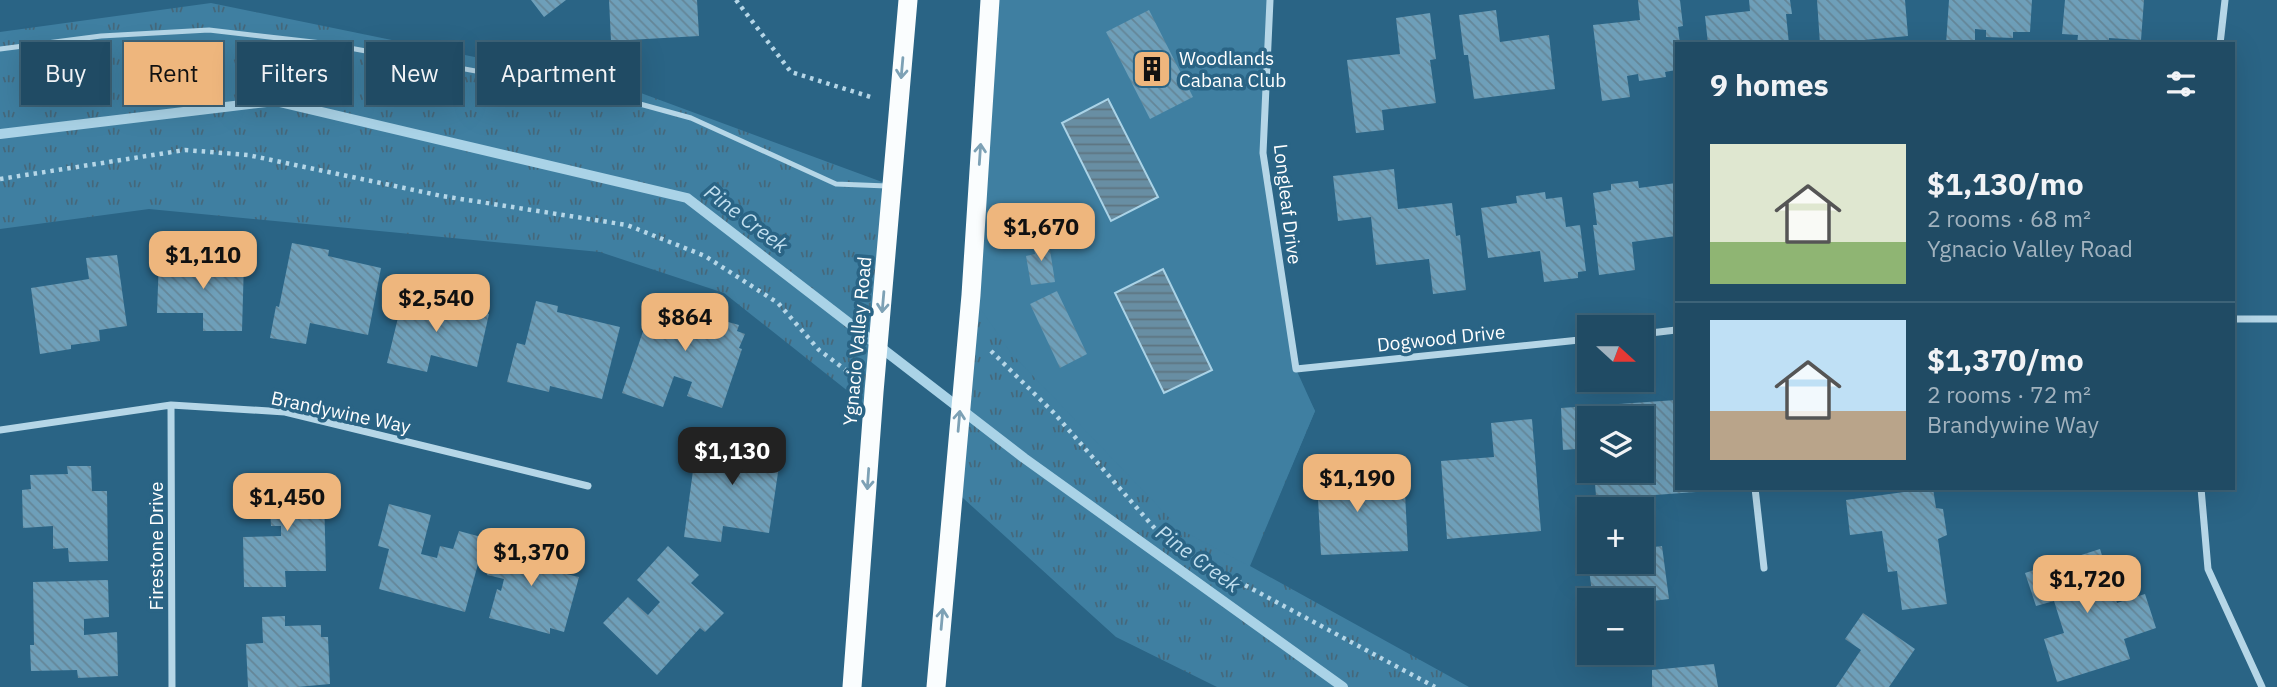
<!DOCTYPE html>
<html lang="en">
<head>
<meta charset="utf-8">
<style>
  body { margin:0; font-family:"IBM Plex Sans",sans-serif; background:#28526a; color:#f1f3f6; height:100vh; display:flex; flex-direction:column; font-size:26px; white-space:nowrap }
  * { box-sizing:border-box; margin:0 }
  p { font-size:23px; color:#a2b3bf }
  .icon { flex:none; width:38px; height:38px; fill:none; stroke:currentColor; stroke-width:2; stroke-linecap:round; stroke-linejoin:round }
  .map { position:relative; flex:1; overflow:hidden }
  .panel { position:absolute; left:1675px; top:42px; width:560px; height:448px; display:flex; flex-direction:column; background:#204b64; border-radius:0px; box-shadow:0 7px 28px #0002,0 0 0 2px #3d6378 }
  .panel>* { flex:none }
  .banner { position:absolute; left:21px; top:42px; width:665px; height:63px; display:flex; gap:14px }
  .needle { width:46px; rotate:111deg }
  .fabs { position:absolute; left:1577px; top:315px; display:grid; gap:14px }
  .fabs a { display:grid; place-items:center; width:77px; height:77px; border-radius:0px; background:#204b64; box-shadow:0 7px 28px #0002,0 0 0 2px #3d6378; font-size:35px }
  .price { position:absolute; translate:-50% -60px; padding:0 16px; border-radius:14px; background:#eeb67d; color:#111; font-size:23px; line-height:46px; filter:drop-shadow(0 2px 4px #0008) }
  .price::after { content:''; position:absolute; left:50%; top:42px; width:21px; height:16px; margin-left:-10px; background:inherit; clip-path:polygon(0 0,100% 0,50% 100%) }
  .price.current { background:#222; color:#fff }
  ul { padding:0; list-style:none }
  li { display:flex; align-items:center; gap:21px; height:175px; padding:0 35px }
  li+li { border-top:2px solid #3d6378 }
  li span { display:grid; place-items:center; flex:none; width:196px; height:140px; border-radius:0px; color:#555 }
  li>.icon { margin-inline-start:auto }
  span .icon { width:84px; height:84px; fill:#fffc; stroke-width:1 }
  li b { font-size:30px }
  h2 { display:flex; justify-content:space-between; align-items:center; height:84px; padding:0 35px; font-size:30px }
  .tag { padding:0 24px; border-radius:0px; background:#204b64; box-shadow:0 7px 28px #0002,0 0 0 2px #3d6378; font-size:24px; line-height:63px }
  .tag.current { background:#eeb67d; color:#111 }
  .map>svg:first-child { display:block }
  .grass { fill:url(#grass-tufts) }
  .pitch { fill:#3f7fa1 }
  .water { fill:url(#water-rules); stroke:#aad3e7; stroke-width:2 }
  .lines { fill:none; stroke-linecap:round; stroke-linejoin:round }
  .stream { stroke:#aad3e7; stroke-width:10 }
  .building { fill:url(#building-back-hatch) }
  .path { stroke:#b5d6e7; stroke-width:4.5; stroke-dasharray:3.5 5; stroke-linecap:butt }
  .service { stroke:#b5d6e7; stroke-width:5 }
  .minor { stroke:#b5d6e7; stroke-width:7 }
  .trunk { stroke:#fafdfe; stroke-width:19 }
  .oneway { stroke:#7da1b5 }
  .labels { text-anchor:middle; stroke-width:7; stroke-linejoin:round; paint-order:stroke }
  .poi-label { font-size:19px; fill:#fff; stroke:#2a6485; text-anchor:start }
  .street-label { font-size:19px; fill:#fff; stroke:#2a6485 }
  .water-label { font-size:21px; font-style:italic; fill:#c1dfef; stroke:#2a6485 }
</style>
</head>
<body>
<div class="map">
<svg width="2277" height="687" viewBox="0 0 2277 687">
  <defs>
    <pattern id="grass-tufts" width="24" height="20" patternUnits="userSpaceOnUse" patternTransform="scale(1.75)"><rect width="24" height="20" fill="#3f7fa1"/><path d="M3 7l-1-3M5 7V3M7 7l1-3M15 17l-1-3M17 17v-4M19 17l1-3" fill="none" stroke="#45687b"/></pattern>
    <pattern id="water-rules" width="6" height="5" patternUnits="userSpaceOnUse" patternTransform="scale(1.75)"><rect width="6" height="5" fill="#688ea3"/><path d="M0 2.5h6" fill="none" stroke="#5d7480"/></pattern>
    <pattern id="building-back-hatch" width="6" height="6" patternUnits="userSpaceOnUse" patternTransform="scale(1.75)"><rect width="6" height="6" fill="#6e9fb9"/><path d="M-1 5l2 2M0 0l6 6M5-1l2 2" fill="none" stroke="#648698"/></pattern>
  </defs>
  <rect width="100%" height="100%" fill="#2a6485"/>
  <path class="grass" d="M1178,0L1247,280L1315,411L1250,566L1469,687H1217L1116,637L953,489L971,295Z
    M211,3L630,89L893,186L873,411L724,293L600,252L149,209L0,229V32Z"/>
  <path class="pitch" d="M990,0H1270L1263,153L1296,369L1315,411L1249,566L1181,530L1011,353L971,295Z"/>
  <path class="water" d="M1108,99L1158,197L1111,221L1062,123Z
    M1163,269L1212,370L1164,393L1115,293Z"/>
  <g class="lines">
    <path class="stream" d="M0,134L275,101L687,198L1024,458L1343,687"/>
  </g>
  <path class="building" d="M531,0H566L544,17Z
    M609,0H697L699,36L611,41Z
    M1638,0H1680L1683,26L1678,27L1680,44H1676V70L1665,72L1666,77L1639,81L1638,74L1627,76L1630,97L1602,101L1593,25L1640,20Z
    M1749,0H1790L1792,14H1786L1789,44H1708L1705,16L1750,11Z
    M1817,0H1905L1908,36L1820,44Z
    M1949,0H2032L2030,32H2013V38L1986,37V30L1975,29V44H1946Z
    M2065,0H2144L2141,40L2109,38V44H2077L2078,35L2062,34Z
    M1149,10L1193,97L1150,119L1106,32Z
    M1496,10L1500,42L1549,35L1555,89L1474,99L1468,55H1464L1459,15Z
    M1430,13L1436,59L1430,60L1436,103L1382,110L1384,130L1356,133L1347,60L1400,54L1396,18Z
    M1394,169L1398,209L1452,203L1456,236L1460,235L1466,290L1433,294L1429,259L1376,265L1371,217L1338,221L1333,176Z
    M1638,181L1639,188L1676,183V236L1632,242L1635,270L1599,275L1593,225H1597L1593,193L1611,190V184Z
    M1545,192L1546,199L1562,197L1566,227L1580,225L1586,271L1578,272V278L1544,282L1540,251L1488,258L1481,208L1517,203L1516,196Z
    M1048,237L1055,282L1031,285L1026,256L1035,254L1032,239Z
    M292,243L329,250L328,256L381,268L368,335L310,323L306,344L270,338L276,306L279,307Z
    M117,255L127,326L99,330L100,341L71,345V349L40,354L31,288L89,279L86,258Z
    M159,258L206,261L205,258L244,261L242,331H203V313H157Z
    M1057,291L1087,354L1060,368L1030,304Z
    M404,293L489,314L477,367L431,355L427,372L387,363Z
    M676,294L725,311L721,320L739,325L737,331L745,334L739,348L742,349L722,408L687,396L692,382L674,376L663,407L622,393L652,305L670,311Z
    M536,301L558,306L557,312L620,327L602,399L550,386L549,392L507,382L517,343L525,345Z
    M1676,400V488H1695L1696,492L1641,496L1642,507L1597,509L1594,471H1642V418H1589V448L1563,450L1561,408Z
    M1532,419L1541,531L1447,539L1441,461L1494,457L1491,423Z
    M698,434L782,446L769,533L723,526L721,542L684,537Z
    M1356,459L1357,496L1405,493L1408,551L1321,555L1316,461Z
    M67,466H91L92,491H107L108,561L69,562L68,548L53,549V526L23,528L22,490L31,489L30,475L68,474Z
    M328,481L329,496H324L326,571H285L286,587H244L243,537L281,536V526H271L270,508L254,509L253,482Z
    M1933,488L1936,508L1943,509L1947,535L1938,539L1947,604L1902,610L1897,571L1888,572L1882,531L1850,535L1846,500Z
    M389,504L431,515L421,554L437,558L440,546L453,549L459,531L485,538L465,612L379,589L389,549L378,546Z
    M1650,518L1654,547L1662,546L1669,599L1644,602L1649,638L1642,639V600H1593L1588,562H1642V519Z
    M497,539L563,556L558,572L579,577L564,632L550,628V634L489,618L497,589L501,591L504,579L487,575Z
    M668,546L699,575L691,583L724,613L705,632L700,628L657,675L603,623L628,597L648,615L660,602L637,580Z
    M2100,549L2117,603L2145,594L2156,628L2124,639L2130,659L2057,682L2044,639L2064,633L2054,601L2036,606L2025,573Z
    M108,580L109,617L84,619V635L117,632L118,676L78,678L77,670L31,671L30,645H34L33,582Z
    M1863,613L1915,649L1889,687H1836L1861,650L1845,639Z
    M285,616V626L321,625V637H328L330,684L297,687H248L246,644L263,643L262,617Z
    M1714,664L1718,687H1652V670Z"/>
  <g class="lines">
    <path class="path" d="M736,0L791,72L874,98
      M0,179L185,150L248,155L442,196L627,225L705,256L778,303L819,350L851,374
      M991,351L1054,413L1157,531L1213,568L1435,687"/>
    <path class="service" d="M0,49L101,36L209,30L322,43L607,95L691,118L836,184L887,186"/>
    <path class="minor" d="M1270,0L1263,153L1296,369L1589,339
      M2220,44L2225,0
      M2233,319H2277
      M1642,334L1676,330
      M171,405L172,687
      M0,430L171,405L285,412L588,486
      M1755,488L1764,568
      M2201,488L2208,569L2262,687"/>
    <path class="trunk" d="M852,687L874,392L908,0
      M936,687L971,295L990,0"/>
  </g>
  <defs><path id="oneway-shaft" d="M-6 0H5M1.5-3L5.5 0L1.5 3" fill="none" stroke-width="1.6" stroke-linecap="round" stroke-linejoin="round" transform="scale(1.75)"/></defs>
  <g class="oneway">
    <use href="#oneway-shaft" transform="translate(902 68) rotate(95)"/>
    <use href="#oneway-shaft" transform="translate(980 154) rotate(-86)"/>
    <use href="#oneway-shaft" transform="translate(883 302) rotate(95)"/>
    <use href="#oneway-shaft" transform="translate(959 421) rotate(-85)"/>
    <use href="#oneway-shaft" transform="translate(868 479) rotate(94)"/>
    <use href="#oneway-shaft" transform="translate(942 619) rotate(-85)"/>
  </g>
  <defs>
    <g id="building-square" transform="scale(2.0125)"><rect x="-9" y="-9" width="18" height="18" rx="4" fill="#eeb67d" stroke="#2a6485"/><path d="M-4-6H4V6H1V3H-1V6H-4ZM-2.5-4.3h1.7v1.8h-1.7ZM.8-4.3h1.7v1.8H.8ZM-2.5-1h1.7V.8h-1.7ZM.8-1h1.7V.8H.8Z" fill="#111"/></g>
  </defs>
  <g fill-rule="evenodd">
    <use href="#building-square" x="1152" y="69"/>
  </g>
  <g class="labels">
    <g class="poi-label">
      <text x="1179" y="65">Woodlands<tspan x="1179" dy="22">Cabana Club</tspan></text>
    </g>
    <g class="street-label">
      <text transform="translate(1288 204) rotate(83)" y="7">Longleaf Drive</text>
      <text transform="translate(1441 338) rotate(-6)" y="7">Dogwood Drive</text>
      <text transform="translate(857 341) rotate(-85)" y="7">Ygnacio Valley Road</text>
      <text transform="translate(341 412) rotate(12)" y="7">Brandywine Way</text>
      <text transform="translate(156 546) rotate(-90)" y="7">Firestone Drive</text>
    </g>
    <g class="water-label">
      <text transform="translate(746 219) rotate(37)" y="7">Pine Creek</text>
      <text transform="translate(1198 559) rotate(36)" y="7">Pine Creek</text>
    </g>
  </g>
</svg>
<div class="fabs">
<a><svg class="needle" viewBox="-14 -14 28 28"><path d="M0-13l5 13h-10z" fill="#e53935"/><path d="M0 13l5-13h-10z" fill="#a2b3bf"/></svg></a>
<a><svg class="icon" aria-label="layers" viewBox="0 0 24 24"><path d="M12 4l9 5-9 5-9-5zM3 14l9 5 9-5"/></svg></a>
<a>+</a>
<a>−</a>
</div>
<b class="price" style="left:1041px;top:263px">$1,670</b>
<b class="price" style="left:203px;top:291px">$1,110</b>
<b class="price" style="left:436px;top:334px">$2,540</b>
<b class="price" style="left:685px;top:353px">$864</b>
<b class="price current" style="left:732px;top:487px">$1,130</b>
<b class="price" style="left:1357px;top:514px">$1,190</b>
<b class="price" style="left:287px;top:533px">$1,450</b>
<b class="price" style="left:531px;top:588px">$1,370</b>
<b class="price" style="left:2087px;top:615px">$1,720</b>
<div class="banner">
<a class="tag">Buy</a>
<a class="tag current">Rent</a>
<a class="tag">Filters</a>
<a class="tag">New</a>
<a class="tag">Apartment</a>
</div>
<section class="panel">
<h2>9 homes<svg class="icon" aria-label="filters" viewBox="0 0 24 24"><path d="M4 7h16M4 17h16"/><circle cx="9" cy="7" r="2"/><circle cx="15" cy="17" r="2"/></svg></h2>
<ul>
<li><span style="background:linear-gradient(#dfe7d0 70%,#8fb573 0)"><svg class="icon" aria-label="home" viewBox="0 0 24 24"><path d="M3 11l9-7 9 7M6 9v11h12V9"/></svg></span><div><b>$1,130/mo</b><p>2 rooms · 68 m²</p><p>Ygnacio Valley Road</p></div></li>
<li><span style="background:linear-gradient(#bfe0f5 65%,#b9a48a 0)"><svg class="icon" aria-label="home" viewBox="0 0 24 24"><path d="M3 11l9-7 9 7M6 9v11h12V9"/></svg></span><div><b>$1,370/mo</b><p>2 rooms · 72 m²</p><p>Brandywine Way</p></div></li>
</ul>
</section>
</div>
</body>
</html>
